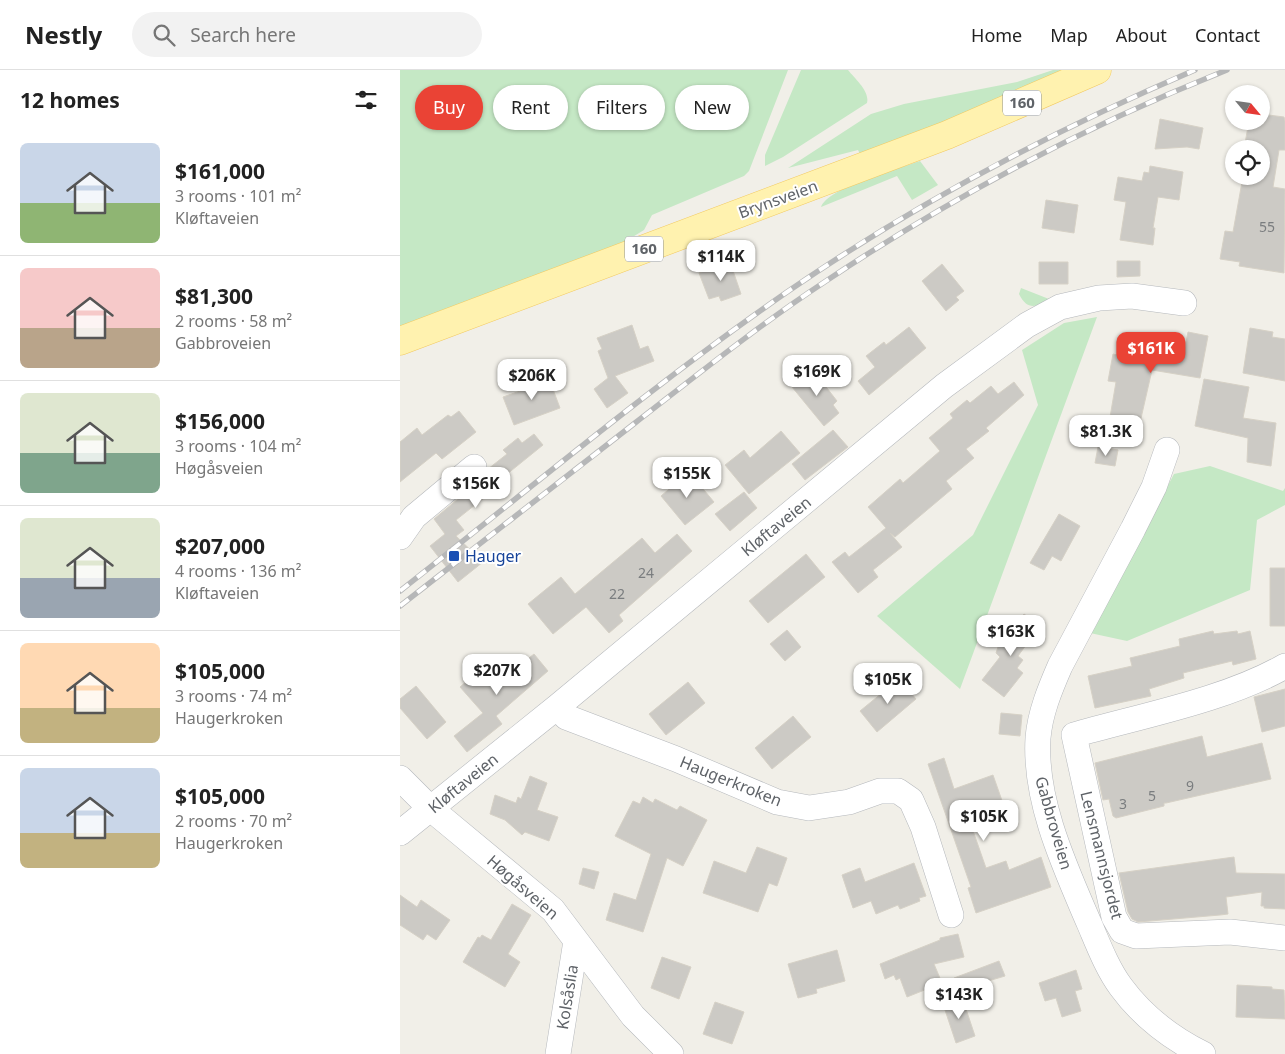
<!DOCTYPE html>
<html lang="en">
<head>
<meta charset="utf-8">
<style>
  body { margin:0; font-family:"Noto Sans",sans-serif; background:#f2f2f2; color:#222; height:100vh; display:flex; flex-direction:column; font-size:19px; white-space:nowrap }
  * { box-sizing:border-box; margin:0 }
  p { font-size:16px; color:#767676 }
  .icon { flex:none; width:28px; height:28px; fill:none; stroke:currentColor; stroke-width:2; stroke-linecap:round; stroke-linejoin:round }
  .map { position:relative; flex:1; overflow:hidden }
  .panel { display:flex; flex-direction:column; background:#fff; width:400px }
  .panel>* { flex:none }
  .hud { position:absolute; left:15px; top:15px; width:475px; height:45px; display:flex; gap:10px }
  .needle { width:32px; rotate:119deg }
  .tools { position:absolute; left:825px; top:15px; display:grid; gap:10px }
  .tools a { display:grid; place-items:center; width:45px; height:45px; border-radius:50%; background:#fff; box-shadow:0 1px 4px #0004; font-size:25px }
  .price { position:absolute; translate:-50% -42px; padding:0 11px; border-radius:10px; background:#fff; color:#222; font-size:16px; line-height:32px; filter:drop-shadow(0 1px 2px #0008) }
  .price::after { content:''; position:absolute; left:50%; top:30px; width:15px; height:11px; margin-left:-8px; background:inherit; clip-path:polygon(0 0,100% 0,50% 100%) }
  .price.current { background:#ea4335; color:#fff }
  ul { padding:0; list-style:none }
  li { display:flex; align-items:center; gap:15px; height:125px; padding:0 20px }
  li+li { border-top:1px solid #e0e0e0 }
  li span { display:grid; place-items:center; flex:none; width:140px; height:100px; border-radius:8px; color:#555 }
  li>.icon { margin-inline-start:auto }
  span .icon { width:60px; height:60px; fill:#fffc; stroke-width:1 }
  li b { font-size:21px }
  h2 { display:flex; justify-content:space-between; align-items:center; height:60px; padding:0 20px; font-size:21px }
  .chip { padding:0 18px; border-radius:22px; background:#fff; box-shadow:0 1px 4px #0004; font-size:18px; line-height:45px }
  .chip.current { background:#ea4335; color:#fff }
  header { display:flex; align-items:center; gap:30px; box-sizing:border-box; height:70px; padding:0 25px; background:#fff; border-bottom:1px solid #e0e0e0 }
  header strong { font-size:24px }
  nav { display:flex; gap:28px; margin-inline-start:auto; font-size:18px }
  .search { width:350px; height:45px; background:#f2f2f2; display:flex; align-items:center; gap:12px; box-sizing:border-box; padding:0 18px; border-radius:28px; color:#767676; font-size:19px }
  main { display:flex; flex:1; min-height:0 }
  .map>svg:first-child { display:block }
  .green { fill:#c5e8c5 }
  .building { fill:#cccac5; stroke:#d6d1c6 }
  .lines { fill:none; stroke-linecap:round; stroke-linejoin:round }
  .minor-casing { stroke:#b5b8bc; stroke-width:26 }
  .primary-casing { stroke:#f2c960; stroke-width:29 }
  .minor { stroke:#fff; stroke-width:25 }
  .primary { stroke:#fff2af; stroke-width:28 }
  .rail-casing { stroke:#b6b7b8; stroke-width:5.5 }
  .rail { stroke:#fff; stroke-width:4; stroke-dasharray:11; stroke-linecap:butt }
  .transit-dot { fill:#1a4fb4; stroke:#fff; stroke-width:2 }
  .labels { text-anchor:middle; stroke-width:4; stroke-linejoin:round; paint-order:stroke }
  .number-label { font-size:14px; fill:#7a7d7f }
  .shield { fill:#fff; stroke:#8f9295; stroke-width:1 }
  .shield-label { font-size:15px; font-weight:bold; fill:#5f6368 }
  .street-label { font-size:16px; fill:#5f6368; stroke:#fff }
  .transit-label { font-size:16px; fill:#164399; stroke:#fff; text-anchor:start }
</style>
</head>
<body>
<header>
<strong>Nestly</strong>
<div class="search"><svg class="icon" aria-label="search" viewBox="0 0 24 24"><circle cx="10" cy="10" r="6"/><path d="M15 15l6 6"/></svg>Search here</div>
<nav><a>Home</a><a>Map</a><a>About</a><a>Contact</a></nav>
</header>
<main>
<section class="panel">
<h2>12 homes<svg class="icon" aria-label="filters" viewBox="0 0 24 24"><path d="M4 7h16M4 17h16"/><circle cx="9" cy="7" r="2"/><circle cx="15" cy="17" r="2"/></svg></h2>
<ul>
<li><span style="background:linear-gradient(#c9d6e8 60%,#8fb573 0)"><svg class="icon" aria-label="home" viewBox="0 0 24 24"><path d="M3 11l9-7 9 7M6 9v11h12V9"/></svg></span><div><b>$161,000</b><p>3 rooms · 101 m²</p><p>Kløftaveien</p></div></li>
<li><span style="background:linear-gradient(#f6c9c9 60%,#b9a48a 0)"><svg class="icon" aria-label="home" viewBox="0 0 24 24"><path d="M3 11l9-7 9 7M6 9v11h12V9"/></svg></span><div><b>$81,300</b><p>2 rooms · 58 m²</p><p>Gabbroveien</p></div></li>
<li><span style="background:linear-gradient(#dfe7d0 60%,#7fa58c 0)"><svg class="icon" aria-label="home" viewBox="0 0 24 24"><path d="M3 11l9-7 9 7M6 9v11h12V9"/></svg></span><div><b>$156,000</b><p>3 rooms · 104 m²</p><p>Høgåsveien</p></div></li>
<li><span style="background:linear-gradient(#dfe7d0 60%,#9aa5b1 0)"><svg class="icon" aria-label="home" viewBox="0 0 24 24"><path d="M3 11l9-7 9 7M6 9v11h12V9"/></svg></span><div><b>$207,000</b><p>4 rooms · 136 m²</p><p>Kløftaveien</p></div></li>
<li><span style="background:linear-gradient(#ffd9b3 65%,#c2b280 0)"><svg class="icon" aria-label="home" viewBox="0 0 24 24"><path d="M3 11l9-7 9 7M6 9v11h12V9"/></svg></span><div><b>$105,000</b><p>3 rooms · 74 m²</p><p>Haugerkroken</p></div></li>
<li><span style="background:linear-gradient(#c9d6e8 65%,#c2b280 0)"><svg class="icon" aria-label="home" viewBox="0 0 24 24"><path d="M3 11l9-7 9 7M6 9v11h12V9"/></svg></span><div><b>$105,000</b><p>2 rooms · 70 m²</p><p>Haugerkroken</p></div></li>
</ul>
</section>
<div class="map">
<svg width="885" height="984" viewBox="0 0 885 984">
  <rect width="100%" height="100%" fill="#f1efe8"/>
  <path class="green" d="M0,0H388L349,101L344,106L252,145L244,160L213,179L0,258Z
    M401,0H448C455,9 470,21 467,33L383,87L365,96V85Z
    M653,0H674L577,41L460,84L458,80L388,98L471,44L504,34L617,12Z
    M520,91L538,115L512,130L497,106L421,137C429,117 498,99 520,91Z
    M621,218L649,229C636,238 627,240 619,224Z
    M697,247L560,619L477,546L573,465L638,335L622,280L664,253Z
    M810,396L883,421L885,418V435L857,450L850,520L727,571L690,563L774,404Z"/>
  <path class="building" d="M861,44L884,47L885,51V80H879L873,117L885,119L884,203L839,196L840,192L820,189L825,161L833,162L842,112H845L846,106H861V79H844L849,51H861Z
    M760,49L803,58L799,79L787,77L755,79Z
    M750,96L783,102L779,130L758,127L753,158H755L753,175L720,170L726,132L714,130L718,107L742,111L744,102L749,103Z
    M646,130L678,135L674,163L642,158Z
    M717,191H740V206L717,207Z
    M330,192L341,224L321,231L319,226L309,229L299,203Z
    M639,192H668V214H639Z
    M542,194L564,221L556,227L559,230L546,241L522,211Z
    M232,255L240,279L248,276L254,291L215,306L228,323L207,338L194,319L208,308L198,281L202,279L197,268Z
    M509,257L526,278L469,325L458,311L475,297L466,286L484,272L486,275Z
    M850,258L873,262L872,267L885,269V311L843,303Z
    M788,262L808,266L800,308L752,300L739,357L709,353L716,312L708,311L713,284L731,288L732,284L742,286L746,270L785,277Z
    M413,300L437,331L433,335L439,343L424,356L392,317Z
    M148,306L160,338L114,355L103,327L126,319L124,315Z
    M804,309L849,317L843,348L876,353L871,396L847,392L848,368L795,356Z
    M614,312L624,325L586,358L589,361L566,379L574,388L546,411L552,419L495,467L490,463L502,477L473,500L478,507L458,523L432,492L445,482L449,487L486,458L468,437L500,409L503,413L540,381L529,368L553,348L550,344L567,330L570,333L591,316L598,324Z
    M59,341L76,362L42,389L36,383L0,412V372L17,358L22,365L48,345L51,347Z
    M433,360L448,377L405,410L392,394Z
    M381,361L400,383L349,424L325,395L344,380L350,388Z
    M134,364L143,375L101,409L104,412L56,450L64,460L56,466L83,492L58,512L30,476L45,464L34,449L83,408L88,399L107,384L103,380L118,368L122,373Z
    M698,377L718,380L715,396L695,393Z
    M289,402L314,432L285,455L261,426Z
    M344,422L357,438L330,461L315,444Z
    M659,444L680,456L661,491L652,486L644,500L630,493Z
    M277,464L292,481L219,545L223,551L209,563L186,537L153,564L128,534L161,507L175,524L242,468L255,483Z
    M406,484L425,507L368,553L349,531Z
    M870,498H885V556H870Z
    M624,544L640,556L618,586L623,590L617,598L623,603L604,627L582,610L600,587L596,583L598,577Z
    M387,560L401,577L385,591L370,574Z
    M813,561L814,564L837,561L838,564L850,561L856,589L833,595L832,591L783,603L784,608L749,619L751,626L695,638L688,606L732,596L730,588L780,576L779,569Z
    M134,584L148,601L96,646L102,654L67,682L54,666L83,643L60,617L74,605L80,612L113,586L120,595Z
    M499,609L516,629L477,662L460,641Z
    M288,612L305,633L266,665L249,644Z
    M16,616L46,652L27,669L0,638V629Z
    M885,619V656L862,662L854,627Z
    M601,643L622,645L620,666L599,664Z
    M393,646L411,667L372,699L355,678Z
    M802,666L807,687L862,673L871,709L766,733H764V736L716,748L713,746L709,729L703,730L695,693Z
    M544,688L554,719L593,705L606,742L571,755L586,798L606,791L609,800L641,787L651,817L576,843L568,818L571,817L528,694Z
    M130,706L147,713L137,740L158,747L149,771L125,762L122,765L105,750L90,744L95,725L116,733L118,727L121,729Z
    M243,727L253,733L255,729L277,740L280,736L307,750L283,796L267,788L243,862L206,850L214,823L236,830L251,784L215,766L233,731L240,734Z
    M357,777L387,788L377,816L369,813L358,842L303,823L314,791L346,803Z
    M834,787L836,803L885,804V839L864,838V836H861L862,822L826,827L828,844L820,845L738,852L732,849L728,842L719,803Z
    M514,793L526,826L519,828L520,831L500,839L498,835L476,844L471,831L453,838L442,805L460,798L465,812Z
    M183,798L199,802L194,819L179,814Z
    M0,825L17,837L21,830L50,850L36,870L27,864L23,870L0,855Z
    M112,834L131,845L108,884L120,892L105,917L63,892L78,867L80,868L82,865L91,870Z
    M558,864L564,887L534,894L542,913L507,927L500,908L496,910L494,905L485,909L480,894L540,870V868Z
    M437,880L445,911L416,919L417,923L398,928L388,894Z
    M262,887L291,897L279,929L251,918Z
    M599,891L605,906L558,920L554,908Z
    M676,900L682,919L675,921L681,941L662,947L656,928L645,931L639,913Z
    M837,915L872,917V919L884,920L885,949L836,947Z
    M562,927L575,966L556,973L543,934Z
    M315,932L344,942L332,974L303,964Z"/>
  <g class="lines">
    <g class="minor-casing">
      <path id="minor" d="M767,380L754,417L733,459L660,596C650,619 640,643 638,668C634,731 665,797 689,853C698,874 707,898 721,917C743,947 771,968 803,984
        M0,467L14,447L74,397
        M885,596C826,630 740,646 674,665L714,847L722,861L736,866L830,862L885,868
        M157,637L166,647L276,689L377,732L409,738L449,732L480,721H498L511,730L523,757L551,845
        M0,708L31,739L153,840L233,946L271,984
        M0,763L157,637L544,316L627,255L660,237L699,228L732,226L784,233
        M158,984L176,871"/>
    </g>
    <g class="primary-casing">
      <path id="primary" d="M0,271L547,65L697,0"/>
    </g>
    <use href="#minor" class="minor"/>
    <use href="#primary" class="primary"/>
    <g class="rail-casing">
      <path id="rail" d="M0,521C127,421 254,314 387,222C515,134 652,61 795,0
        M0,536C78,475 157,414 235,353C297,305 358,256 423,213C550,128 685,56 827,0"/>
    </g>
    <use href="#rail" class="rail"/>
  </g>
  <rect class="transit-dot" x="48" y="480" width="12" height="12" rx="2.5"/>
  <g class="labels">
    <g class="number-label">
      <text x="867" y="162">55</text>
      <text x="246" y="508">24</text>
      <text x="217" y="529">22</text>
      <text x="790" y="721">9</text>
      <text x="752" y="731">5</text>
      <text x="723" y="739">3</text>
    </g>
    <g class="shield">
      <rect x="603" y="20.5" width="38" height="25" rx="4"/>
      <rect x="225" y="166.5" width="38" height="25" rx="4"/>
    </g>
    <g class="shield-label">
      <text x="622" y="38">160</text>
      <text x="244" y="184">160</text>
    </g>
    <g class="street-label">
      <text transform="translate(378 129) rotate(-20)" y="6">Brynsveien</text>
      <text transform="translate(376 456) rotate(-39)" y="6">Kløftaveien</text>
      <text transform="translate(331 711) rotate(22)" y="6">Haugerkroken</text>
      <text transform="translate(63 713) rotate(-39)" y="6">Kløftaveien</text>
      <text transform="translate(654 753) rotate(74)" y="6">Gabbroveien</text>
      <text transform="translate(702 785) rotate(76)" y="6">Lensmannsjordet</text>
      <text transform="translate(123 817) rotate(41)" y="6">Høgåsveien</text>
      <text transform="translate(167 927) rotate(-81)" y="6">Kolsåslia</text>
    </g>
    <g class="transit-label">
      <text x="65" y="492">Hauger</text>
    </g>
  </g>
</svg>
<div class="tools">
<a><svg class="needle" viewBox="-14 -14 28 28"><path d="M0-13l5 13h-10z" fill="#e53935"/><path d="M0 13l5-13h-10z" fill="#767676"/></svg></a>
<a><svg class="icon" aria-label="locate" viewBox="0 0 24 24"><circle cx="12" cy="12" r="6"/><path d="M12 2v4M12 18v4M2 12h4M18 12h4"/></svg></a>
</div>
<b class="price" style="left:321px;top:212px">$114K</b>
<b class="price current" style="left:751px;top:304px">$161K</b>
<b class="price" style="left:417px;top:327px">$169K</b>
<b class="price" style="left:132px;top:331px">$206K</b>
<b class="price" style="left:706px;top:387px">$81.3K</b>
<b class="price" style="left:287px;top:429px">$155K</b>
<b class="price" style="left:76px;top:439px">$156K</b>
<b class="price" style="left:611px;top:587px">$163K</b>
<b class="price" style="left:97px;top:626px">$207K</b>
<b class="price" style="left:488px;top:635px">$105K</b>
<b class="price" style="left:584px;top:772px">$105K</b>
<b class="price" style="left:559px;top:950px">$143K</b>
<div class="hud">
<a class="chip current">Buy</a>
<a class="chip">Rent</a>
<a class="chip">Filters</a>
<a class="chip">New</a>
</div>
</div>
</main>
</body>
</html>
